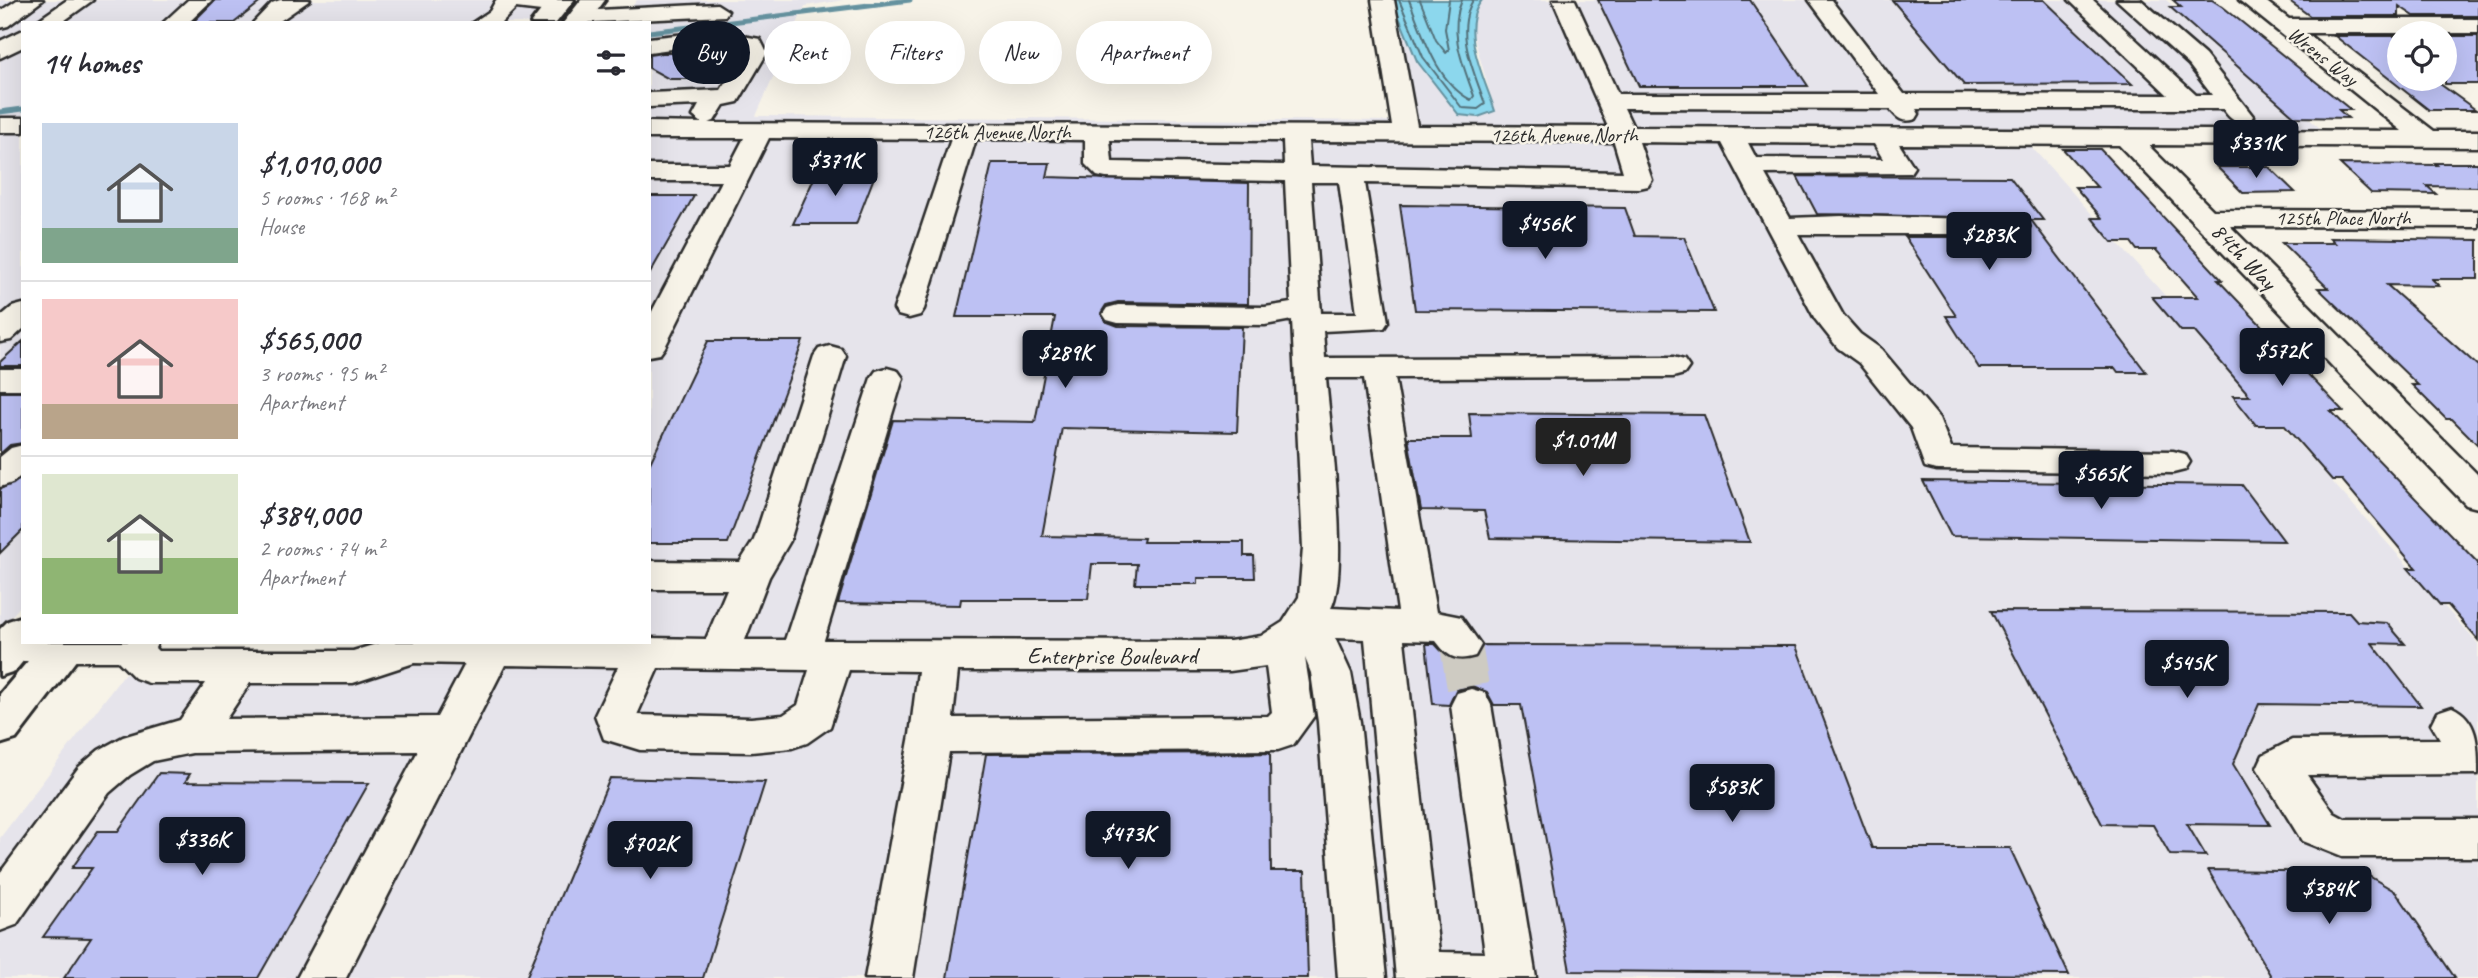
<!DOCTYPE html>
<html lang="en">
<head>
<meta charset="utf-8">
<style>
  body { margin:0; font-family:Caveat,sans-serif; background:#f2f2f3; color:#2b2b33; height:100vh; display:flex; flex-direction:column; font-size:26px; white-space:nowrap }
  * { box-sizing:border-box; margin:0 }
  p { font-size:23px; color:#7c7c81 }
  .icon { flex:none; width:38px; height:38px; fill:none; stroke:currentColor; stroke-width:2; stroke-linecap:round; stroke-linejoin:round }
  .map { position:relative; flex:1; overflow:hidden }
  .details { position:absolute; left:21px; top:21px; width:630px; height:623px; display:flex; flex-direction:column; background:#fff; border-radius:0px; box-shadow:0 7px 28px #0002 }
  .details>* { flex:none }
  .banner { position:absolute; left:672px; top:21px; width:665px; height:63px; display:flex; gap:14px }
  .controls { position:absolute; left:2387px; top:21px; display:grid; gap:14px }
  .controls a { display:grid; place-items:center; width:70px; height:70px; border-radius:50%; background:#fff; box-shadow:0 7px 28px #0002; font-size:35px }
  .price { position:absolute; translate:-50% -60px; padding:0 16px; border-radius:7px; background:#111827; color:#fff; font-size:23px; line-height:46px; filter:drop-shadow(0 2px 4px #0008) }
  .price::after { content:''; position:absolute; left:50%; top:42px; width:21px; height:16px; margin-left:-10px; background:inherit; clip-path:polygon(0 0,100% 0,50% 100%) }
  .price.active { background:#222; color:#fff }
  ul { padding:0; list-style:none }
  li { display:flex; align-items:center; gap:21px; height:175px; padding:0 21px }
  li+li { border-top:2px solid #e1e1e2 }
  li span { display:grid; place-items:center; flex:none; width:196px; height:140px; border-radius:0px; color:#555 }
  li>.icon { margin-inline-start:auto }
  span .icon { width:84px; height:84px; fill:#fffc; stroke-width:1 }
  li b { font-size:30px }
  h2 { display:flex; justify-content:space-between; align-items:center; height:84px; padding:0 21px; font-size:30px }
  .pill { padding:0 24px; border-radius:32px; background:#fff; box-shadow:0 7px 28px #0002; font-size:24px; line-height:63px }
  .pill.active { background:#111827; color:#fff }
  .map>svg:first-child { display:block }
  .built { fill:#e6e4eb }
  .water { fill:#8cd7ed; stroke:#65929f; stroke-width:2 }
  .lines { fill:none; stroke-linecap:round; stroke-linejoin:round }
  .shore { stroke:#527079; stroke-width:2 }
  .stream { stroke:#65929f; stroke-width:5 }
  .building { fill:#bdc1f3; stroke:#2b2b2b; stroke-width:2 }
  .minor-tunnel-far1 { stroke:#cecbc2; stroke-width:24; stroke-dasharray:24 12; stroke-linecap:butt }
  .minor-tunnel { stroke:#cecbc2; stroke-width:42; stroke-dasharray:42 21; stroke-linecap:butt }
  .minor-casing { stroke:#2b2b2b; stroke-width:5 }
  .major-casing { stroke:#2b2b2b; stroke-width:6 }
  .minor { fill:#f7f3e8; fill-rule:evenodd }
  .major { fill:#f7f3e8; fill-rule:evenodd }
  .labels { text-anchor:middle; stroke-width:5; stroke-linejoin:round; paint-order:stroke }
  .far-street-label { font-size:21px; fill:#2b2b2b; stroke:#f7f3e8 }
  .street-label { font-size:24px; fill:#2b2b2b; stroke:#f7f3e8 }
</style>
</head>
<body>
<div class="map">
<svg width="2478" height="978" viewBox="0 0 2478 978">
  <rect width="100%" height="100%" fill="#f7f3e8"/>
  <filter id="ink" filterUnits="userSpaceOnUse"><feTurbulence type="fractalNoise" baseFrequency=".0143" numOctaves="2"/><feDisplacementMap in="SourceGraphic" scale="14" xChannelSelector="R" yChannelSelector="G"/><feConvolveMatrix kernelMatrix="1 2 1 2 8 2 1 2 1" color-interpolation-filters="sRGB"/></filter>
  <g filter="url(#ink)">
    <path class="built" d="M0,0H553L534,23H23V119H0Z
      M637,0H844L805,6L756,116L1398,121L1394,5L1417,61L1459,115L1495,111L1472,30L1473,11L1482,0H2166L2326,133L649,124V23H620Z
      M0,130L23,131V603L0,629Z
      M649,135L1285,139L1306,548L1302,593L1286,623L1264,637L1229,643L649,639Z
      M1306,139L1724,141L1818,319L1859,338L1842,318L1745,141L2027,142L2478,644V978H0V838L125,673L138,681H345L406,663L412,666L416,662L1309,642Z"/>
    <path class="water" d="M1384,0H1482C1458,29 1485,79 1495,111L1478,117L1459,115L1417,61L1394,5Z"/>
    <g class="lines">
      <path class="shore" d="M1399,0L1423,57L1462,108L1478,109L1485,104C1474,71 1454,33 1473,0
        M1409,0C1423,34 1436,82 1471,100L1474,96C1463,65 1448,32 1462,0
        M1420,0L1436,40L1446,53L1449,50L1445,29L1449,0"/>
      <path class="stream" d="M649,32L910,0
        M0,112L23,109"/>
    </g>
    <path class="building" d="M215,0H263L234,23H192Z
      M1598,0H1750L1808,86H1639Z
      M1892,0H2044L2132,84L1964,85Z
      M2173,0H2212L2223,7L2351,110H2339L2348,118L2295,117L2170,7H2181Z
      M2288,0H2478V16H2414L2399,6V16H2310Z
      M2335,36H2399V79H2433L2476,110H2429Z
      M2445,36H2478V84H2445Z
      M662,53H705L687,79H669L649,68V55Z
      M2063,149H2100L2222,280H2218L2343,411H2331L2478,563V640L2448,605H2440L2408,568H2416L2342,480H2332L2284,425H2256L2233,396H2250L2194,331H2181L2152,297H2198L2156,250H2137L2131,242H2112L2092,218H2102L2075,187H2097Z
      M992,163H1050L1047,177L1249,183L1248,304L1118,302L1106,305L1101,313L1105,321L1118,326L1242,327L1237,432L1062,428L1042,536L1144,538L1143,542H1244V556H1254L1255,578H1198V584H1135L1137,564H1092L1088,599H961L960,605L838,603L893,420L1035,422L1055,317H956Z
      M2435,163H2478V187L2427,186L2436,194L2371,193L2340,164L2437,165Z
      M2217,167H2269L2295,192L2243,193Z
      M817,172H876L856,224H793Z
      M1797,176L2010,177L2043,220H2031L2146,372H2118L2115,368H1979L1946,316H1956L1905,237H2016L2026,235L2031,227L2027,219L1817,214Z
      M649,196H694L649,275Z
      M1400,205L1625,208L1635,236L1684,237L1714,312L1415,310Z
      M2330,238L2478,240V279H2432L2439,286L2387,285L2478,366V445L2452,419H2446L2412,385H2418L2318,288H2328L2282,243H2335Z
      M23,341V366H0V362Z
      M708,341H803L728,543H649V465Z
      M0,392H23V443L10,445L0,454Z
      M1469,413L1704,415L1750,542L1490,538L1484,511L1421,510L1408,438H1472Z
      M23,478V530L0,553V489Z
      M1923,481L2242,485L2284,541L1951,536Z
      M1991,611L2349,612L2357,621L2387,623L2405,644L2372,643L2421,706L2259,704L2233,764L2270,825L2187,824L2206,856L2170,855L2153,825L2102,824Z
      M1426,644H1435L1447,657L1462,661L1477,657L1483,645L1796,646L1872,848H2010L2069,975L1570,971L1521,705H1494L1487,692L1472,686L1456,690L1449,705L1433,704Z
      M1270,753L1271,871H1305L1308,978H947L986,754Z
      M159,773L190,774L185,782L369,783L258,978H64L91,938L43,937L92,868H72L98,831H118Z
      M610,778L765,782L703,978H526Z
      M2208,870L2362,872L2396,892L2455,978H2272Z"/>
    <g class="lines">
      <path class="minor-tunnel-far1" d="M713,73L724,57"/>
      <path class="minor-tunnel" d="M1461,645L1471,705"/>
      <g class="minor-casing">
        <path id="minor" d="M17,0H43L8,26L0,28V11Z
          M67,0H93L61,23H34Z
          M188,0H212L188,23H163Z
          M280,0H310L277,23H253L272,3Z
          M496,0H560L569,6L558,13L516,8L501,23H472L490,11Z
          M1372,0H1394L1417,126L1608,127L1553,0H1575L1618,94H1879L1809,0H1831L1904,94L2168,95L2069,0H2093L2196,95H2212L2189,65L2117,0H2141L2205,55L2253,116L2250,121C2236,125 2231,120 2223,109H1916L1919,114L1916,119C1902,123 1898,119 1890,109L1624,108L1633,127L2402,131L2239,0H2264L2289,19H2478V33H2306L2434,131H2478V147L2148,145L2213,210L2478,211V227L2230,226L2478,475V508L2466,505L2119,145L1899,144L1914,167L1910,173L1765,174L1790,218L1841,216L2025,220L2029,226L2025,232L2015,234H1798L1843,315L1860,334L1881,349L1939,418L1951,448L2173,451L2185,454L2190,462L2185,470L2173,473L1937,470L1925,467L1911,428L1859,363L1838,348L1815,319L1722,143L1639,142L1652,180L1648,186L1639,188L1365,183L1388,322L1384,328L1323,331L1325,358L1673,357L1684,360L1689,367L1684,374L1673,377L1395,378L1436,612L1461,617L1481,645L1475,656C1456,662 1448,657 1436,641L1404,640L1439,952L1485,953L1451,705L1457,693L1471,689L1485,693L1491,705L1536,978H1396L1365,639L1335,638L1351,673L1360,722L1386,978H1338L1318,722L1311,673L1305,658L1314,716L1293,745L1278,750L949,752L913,978H865L910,735L918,671L849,670L830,727L807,743L792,748L751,752L640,750L604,739L595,715L618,667L505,665L346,978H297L418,751L192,753L153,761L130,775L109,793L16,925L0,931V873L79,767L99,750L123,737L180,720L206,683H149L135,678L118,661H11L0,658V634L23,631V642H158L155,648L158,651H353L383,642H649V638L706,639L727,589H649V561L740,562L754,540L814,356L819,349L830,346L841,349L846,356L790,541L769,577L745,640H785L871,378L876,371L887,368L898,371L903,378L824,640L1230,641L1261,636L1283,622L1299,597L1303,548L1292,320L1265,325L1118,323L1107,320L1103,314L1107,308L1118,305L1265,307L1291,303L1285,181L1106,178L1097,176L1085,164V140L976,139L924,309L920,315L909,318L898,315L894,309L951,139L769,138L665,347L660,354L649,356V317L721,181H649V165H730L744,138H649V122L702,123L693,116L699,105L649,107V93L721,90L743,53L742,48L700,45L649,52V38L713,31L760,39L767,53L741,97L738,102L724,105L714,121L708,123L1392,126ZM1110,140L1283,141L1284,165L1112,162ZM1308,141L1614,142L1623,172L1310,166ZM1748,143L1874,144L1883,159L1756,158ZM1311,182H1339L1357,313H1321ZM1326,378H1364L1398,611L1331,608C1350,573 1330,425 1326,378ZM414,663L465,664L437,717L226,719L250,683H353ZM1266,666L1272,712L1268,716L953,718L958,671H1230ZM658,668L809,670L798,705L783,715L751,718L637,715Z
          M717,4L728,11L725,16L572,23L568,18L579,11Z
          M23,30V47L0,58V41Z
          M0,118H23V132H0Z
          M23,304V329L11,340L0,342V317L12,307Z
          M0,369H23V389H0Z
          M23,445V474L12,483L0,487V457L11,448Z
          M2452,707C2478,719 2478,744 2478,774L2307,775L2334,813L2345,819H2478V857H2342L2302,841L2257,768L2263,755L2292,740L2440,739L2431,724L2437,712Z"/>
      </g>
      <g class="major-casing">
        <path id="major" d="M549,0H574L556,23H531Z
          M581,0H605L588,23H563Z
          M23,616V642H39L15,671L0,676V629L8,621Z
          M44,642H90L16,739L0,744V694Z"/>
      </g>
      <use href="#minor" class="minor"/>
      <use href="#major" class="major"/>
    </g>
  </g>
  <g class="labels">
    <g class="far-street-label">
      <text transform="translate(2323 56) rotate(38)" y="7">Wrens Way</text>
      <text x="997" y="139">126th Avenue North</text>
      <text x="1564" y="142">126th Avenue North</text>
      <text x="2343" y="225">125th Place North</text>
    </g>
    <g class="street-label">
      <text transform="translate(2244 256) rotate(46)" y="8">84th Way</text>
      <text x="1112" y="664">Enterprise Boulevard</text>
    </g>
  </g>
</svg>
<div class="controls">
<a><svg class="icon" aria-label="locate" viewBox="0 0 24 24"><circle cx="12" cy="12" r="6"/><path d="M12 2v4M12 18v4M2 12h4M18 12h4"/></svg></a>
</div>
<b class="price" style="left:2256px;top:180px">$331K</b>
<b class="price" style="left:835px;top:198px">$371K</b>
<b class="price" style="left:1545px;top:261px">$456K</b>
<b class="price" style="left:1989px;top:272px">$283K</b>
<b class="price" style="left:2282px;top:388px">$572K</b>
<b class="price" style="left:1065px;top:390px">$289K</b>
<b class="price active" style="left:1583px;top:478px">$1.01M</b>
<b class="price" style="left:2101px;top:511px">$565K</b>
<b class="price" style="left:2187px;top:700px">$545K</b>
<b class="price" style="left:1732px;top:824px">$583K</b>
<b class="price" style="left:1128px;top:871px">$473K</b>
<b class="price" style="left:202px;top:877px">$336K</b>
<b class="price" style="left:650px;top:881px">$702K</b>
<b class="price" style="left:2329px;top:926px">$384K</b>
<div class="banner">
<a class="pill active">Buy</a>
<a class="pill">Rent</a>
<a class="pill">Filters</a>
<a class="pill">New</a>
<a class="pill">Apartment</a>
</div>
<section class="details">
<h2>14 homes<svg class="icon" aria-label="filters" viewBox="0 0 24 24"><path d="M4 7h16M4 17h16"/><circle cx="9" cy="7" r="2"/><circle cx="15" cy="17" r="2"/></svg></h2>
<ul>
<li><span style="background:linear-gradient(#c9d6e8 75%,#7fa58c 0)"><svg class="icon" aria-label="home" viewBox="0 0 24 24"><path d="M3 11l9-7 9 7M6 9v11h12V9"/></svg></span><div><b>$1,010,000</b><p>5 rooms · 168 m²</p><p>House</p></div></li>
<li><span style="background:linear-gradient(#f6c9c9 75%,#b9a48a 0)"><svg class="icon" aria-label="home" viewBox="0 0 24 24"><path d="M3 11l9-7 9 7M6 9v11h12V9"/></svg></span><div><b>$565,000</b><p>3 rooms · 95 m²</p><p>Apartment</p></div></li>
<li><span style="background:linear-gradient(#dfe7d0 60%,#8fb573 0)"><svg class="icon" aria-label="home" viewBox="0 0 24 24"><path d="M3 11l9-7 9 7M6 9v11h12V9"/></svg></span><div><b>$384,000</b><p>2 rooms · 74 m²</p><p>Apartment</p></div></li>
</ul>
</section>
</div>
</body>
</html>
